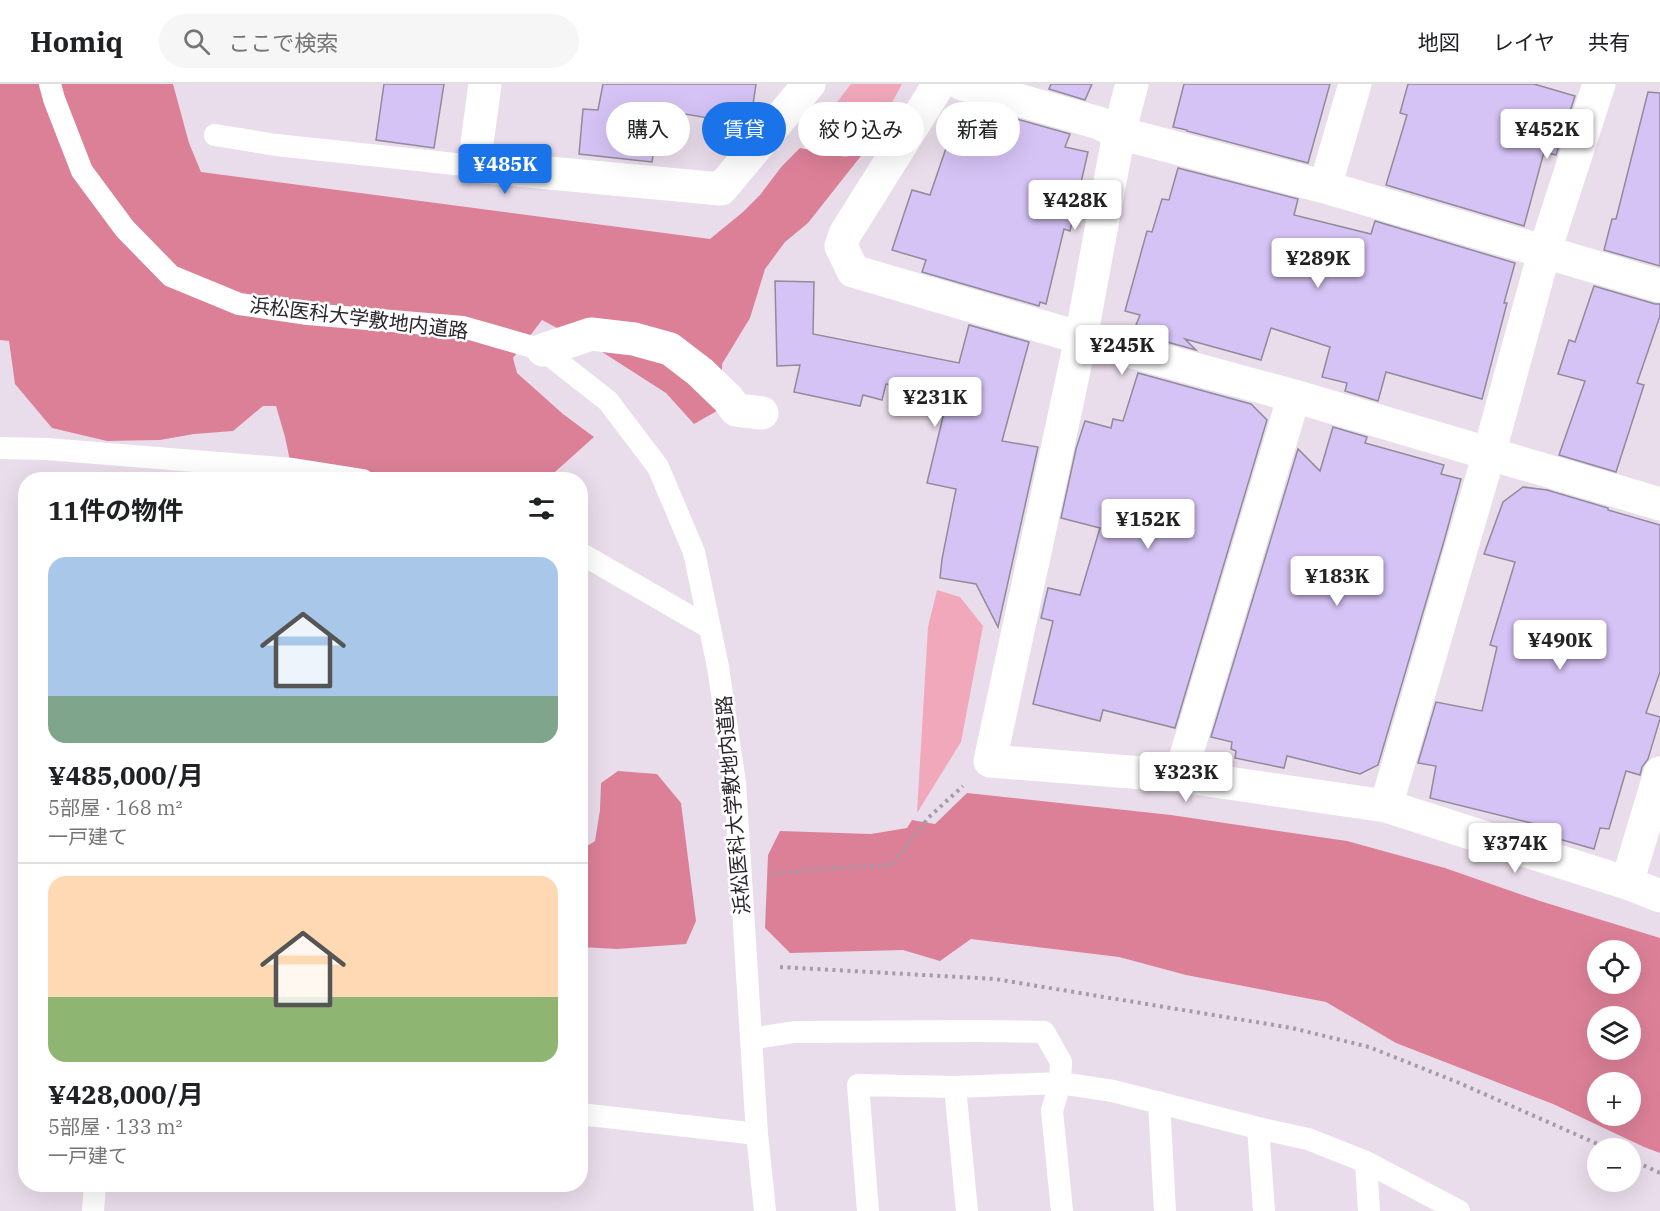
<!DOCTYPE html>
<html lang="ja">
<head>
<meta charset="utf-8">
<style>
  body { margin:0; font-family:"IBM Plex Serif","Noto Sans JP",serif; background:#f6f6f6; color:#202124; height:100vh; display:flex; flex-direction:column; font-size:22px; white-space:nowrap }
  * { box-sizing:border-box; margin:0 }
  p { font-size:20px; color:#757577 }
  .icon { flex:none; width:33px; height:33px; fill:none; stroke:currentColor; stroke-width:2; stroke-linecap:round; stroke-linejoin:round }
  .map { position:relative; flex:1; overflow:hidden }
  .details { position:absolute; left:18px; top:388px; width:570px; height:720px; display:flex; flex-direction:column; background:#fff; border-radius:24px; box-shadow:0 6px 24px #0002 }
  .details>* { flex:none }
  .banner { position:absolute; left:606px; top:18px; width:570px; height:54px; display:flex; gap:12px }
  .controls { position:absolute; left:1587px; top:856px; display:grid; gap:12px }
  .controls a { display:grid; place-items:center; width:54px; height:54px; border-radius:50%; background:#fff; box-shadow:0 6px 24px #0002; font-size:30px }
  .price { position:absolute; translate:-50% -51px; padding:0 14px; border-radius:6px; background:#fff; color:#222; font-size:20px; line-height:39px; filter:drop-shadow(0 2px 3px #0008) }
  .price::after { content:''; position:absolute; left:50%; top:36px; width:18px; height:14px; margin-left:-9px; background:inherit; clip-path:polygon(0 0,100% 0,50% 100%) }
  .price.on { background:#1a73e8; color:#fff }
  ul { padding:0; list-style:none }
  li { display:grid; align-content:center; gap:12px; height:318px; padding:0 30px }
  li+li { border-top:2px solid #e0e0e0 }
  li span { display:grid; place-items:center; height:186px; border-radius:18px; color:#555 }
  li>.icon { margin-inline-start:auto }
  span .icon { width:108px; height:108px; fill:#fffc; stroke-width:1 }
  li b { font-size:26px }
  h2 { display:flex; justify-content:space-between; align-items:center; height:72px; padding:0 30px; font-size:26px }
  .pill { padding:0 21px; border-radius:27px; background:#fff; box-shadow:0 6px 24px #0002; font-size:21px; line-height:54px }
  .pill.on { background:#1a73e8; color:#fff }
  header { display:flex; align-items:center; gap:36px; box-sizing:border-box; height:84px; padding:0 30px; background:#fff; border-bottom:2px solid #e0e0e0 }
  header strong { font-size:28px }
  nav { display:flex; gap:33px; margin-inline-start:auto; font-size:21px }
  .search { width:420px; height:54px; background:#f6f6f6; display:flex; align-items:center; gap:15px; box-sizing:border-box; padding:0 21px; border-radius:33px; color:#757577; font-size:22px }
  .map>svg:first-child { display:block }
  .green { fill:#f0a8ba }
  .forest { fill:#dc8098; fill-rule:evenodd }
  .building { fill:#d5c3f5; stroke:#908b9a; stroke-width:1.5 }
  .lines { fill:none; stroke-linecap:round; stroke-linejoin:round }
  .path { stroke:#a59ba6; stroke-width:4; stroke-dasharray:3 4.5; stroke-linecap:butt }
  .lane { stroke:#fff; stroke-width:22 }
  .street { stroke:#fff; stroke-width:33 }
  .labels { text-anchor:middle; stroke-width:5; stroke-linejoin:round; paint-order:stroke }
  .street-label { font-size:20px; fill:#2b262b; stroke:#fff }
</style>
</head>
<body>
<header>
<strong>Homiq</strong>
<div class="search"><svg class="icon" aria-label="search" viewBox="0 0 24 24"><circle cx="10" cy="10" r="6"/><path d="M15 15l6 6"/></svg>ここで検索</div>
<nav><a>地図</a><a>レイヤ</a><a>共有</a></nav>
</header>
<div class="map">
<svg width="1660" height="1127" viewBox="0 0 1660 1127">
  <rect width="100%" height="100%" fill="#eaddeb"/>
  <path class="green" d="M851,0H902L868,63L846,73L807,66L805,60Z
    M937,506L960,513L983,542L961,658L917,729L928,543Z"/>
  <path class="forest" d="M0,0H173L189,59L201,88L710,155L743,128L760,111L782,82L800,64L846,73L868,63L808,139L785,158L765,185L750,234L722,280V324L694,340L666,309L599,266L542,236L513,274L517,289L563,330L594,353L546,396H294L285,353L276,322H263L233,347L194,350L160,356L107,357L52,344L15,300L9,257L0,256Z
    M618,687L657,690L681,719L696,837L686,860L617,865L581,863V766L595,757L600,726L601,699Z
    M967,709L1171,731L1347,757L1445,784L1540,817L1660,854V1069L1644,1063L1553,1020L1396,959L1326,918L1186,891L1119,873L971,855L940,877L903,866L790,869L765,844L768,771L780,747L871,750L907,744L912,736L935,740ZM1598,867H1630V900H1598ZM1598,933H1630V966H1598ZM1598,999H1630V1032H1598Z"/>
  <path class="building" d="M384,0H444L434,64L376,56Z
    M603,0H756L750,41L661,26L652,78L579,70L583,25L598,26Z
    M1051,0H1092L1085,16L1049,5Z
    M1184,0H1330L1308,79L1187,47V46L1173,43Z
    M1408,0H1534L1575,12L1556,71L1544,68L1524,142L1386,101L1407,31L1400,29Z
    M1648,8L1660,9V182L1604,166L1612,135H1616Z
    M964,20L1070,50L1065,63L1088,68L1070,147L1064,145L1046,220L1040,218L1039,222L922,188L926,176L892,166L912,106L930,111L957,32L961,33Z
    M1178,84L1298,115L1294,131L1371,150L1375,137L1515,179L1504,219H1507L1482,315L1386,288L1378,317L1345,307L1347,299L1322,293L1330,263L1271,244L1261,276L1185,255L1196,266L1149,253L1151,246L1136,241L1140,231L1125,227L1147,147L1152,148L1162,115L1169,116Z
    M775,197L814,198L813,250L959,279L969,241L1029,258L1002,357L1038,363L998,543L976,500L940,494L942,475L956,405L927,399L948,312L886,300L882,316L863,311L860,322L794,308L800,281L777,282Z
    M1594,202L1655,220H1660V232L1637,299L1644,301L1616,388L1559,371L1585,297L1558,290L1569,256L1575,258Z
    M1138,289L1251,320L1267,336L1175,644L1103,626L1100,637L1033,620L1053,537L1041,534L1048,504L1080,511L1100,444L1061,434L1076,365L1085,337L1111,344L1113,335L1123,337Z
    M1333,343L1367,353L1365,359L1444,381L1441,390L1461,395L1444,457L1378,681L1360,690L1287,672L1284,684L1235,674L1236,667L1231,665L1232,658L1211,653L1298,365L1320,387Z
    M1523,403L1547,406L1608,424V426L1660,441V588L1646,629L1660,633V635L1648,675L1642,683L1640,691L1626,687L1609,745L1600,744L1594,765L1552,753L1555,745L1430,714L1436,682L1418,679L1436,618L1482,627L1497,563L1490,561L1515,478L1484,470L1503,418Z"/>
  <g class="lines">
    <path class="path" d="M773,790L817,785L892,781L929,733L963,702
      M780,883L995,895L1292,944L1369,963L1457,998L1609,1065
      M1630,1075L1660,1089"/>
    <path class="lane" d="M50,0L54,15L82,87L125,145L171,192L239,220L308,230L463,243L543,266L608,317L658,383L694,468L718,583L735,699L757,1050L765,1127
      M215,51L276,61L474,82
      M0,364L47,365L293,385L363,396
      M580,469L710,544
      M751,955L794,948L979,947L1044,948L1061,978L1060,999L1052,1027L1062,1127
      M955,1003L967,1127
      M1159,1018L1165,1127
      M580,1030L757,1050
      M1258,1044L1264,1127
      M1366,1078L1369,1127
      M93,1127L95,1101
      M868,1127L858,1001L955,1003L1060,999L1113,1007L1258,1044L1308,1055L1366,1078L1459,1127"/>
    <path class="street" d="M485,0L474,82L721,105L809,0
      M939,0L845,150L841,162L853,187L1081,254L1294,312L1660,420
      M962,0L1099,39L1119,49L1325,103L1660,202
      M1132,0L1119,49L1081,254L990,677L1180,692L1386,722L1627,799L1660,812
      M1325,103L1355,0
      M543,266L591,250L634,255L670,265L700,288L728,315L736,326L762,329
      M1180,692L1294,312
      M1386,722L1489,370L1544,169L1599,0
      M1627,799L1660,689"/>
  </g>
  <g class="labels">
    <g class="street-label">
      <text transform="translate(359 234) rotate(7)" y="7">浜松医科大学敷地内道路</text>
      <text transform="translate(733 721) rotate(-95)" y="7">浜松医科大学敷地内道路</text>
    </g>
  </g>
</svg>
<div class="controls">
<a><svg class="icon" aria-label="locate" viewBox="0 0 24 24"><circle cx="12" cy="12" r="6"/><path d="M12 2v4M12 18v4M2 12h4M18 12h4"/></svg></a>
<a><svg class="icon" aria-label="layers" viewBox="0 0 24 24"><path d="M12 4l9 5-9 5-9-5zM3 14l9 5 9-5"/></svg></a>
<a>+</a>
<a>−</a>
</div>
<b class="price" style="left:1547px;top:76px">¥452K</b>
<b class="price on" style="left:505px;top:111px">¥485K</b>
<b class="price" style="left:1075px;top:147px">¥428K</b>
<b class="price" style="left:1318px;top:205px">¥289K</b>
<b class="price" style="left:1122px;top:292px">¥245K</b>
<b class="price" style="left:935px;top:344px">¥231K</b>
<b class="price" style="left:1148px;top:466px">¥152K</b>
<b class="price" style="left:1337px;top:523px">¥183K</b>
<b class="price" style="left:1560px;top:587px">¥490K</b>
<b class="price" style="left:1186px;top:719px">¥323K</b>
<b class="price" style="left:1515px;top:790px">¥374K</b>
<div class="banner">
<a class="pill">購入</a>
<a class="pill on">賃貸</a>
<a class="pill">絞り込み</a>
<a class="pill">新着</a>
</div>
<section class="details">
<h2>11件の物件<svg class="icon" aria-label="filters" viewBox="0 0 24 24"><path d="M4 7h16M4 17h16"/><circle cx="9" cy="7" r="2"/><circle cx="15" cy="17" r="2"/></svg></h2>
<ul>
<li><span style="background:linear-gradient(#a9c7e8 75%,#7fa58c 0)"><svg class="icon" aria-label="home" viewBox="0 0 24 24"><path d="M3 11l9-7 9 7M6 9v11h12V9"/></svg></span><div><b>¥485,000/月</b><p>5部屋 · 168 m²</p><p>一戸建て</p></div></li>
<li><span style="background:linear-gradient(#ffd9b3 65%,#8fb573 0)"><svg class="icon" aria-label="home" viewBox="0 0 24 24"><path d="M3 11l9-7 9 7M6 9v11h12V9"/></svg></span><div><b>¥428,000/月</b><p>5部屋 · 133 m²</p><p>一戸建て</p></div></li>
</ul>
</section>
</div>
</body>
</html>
